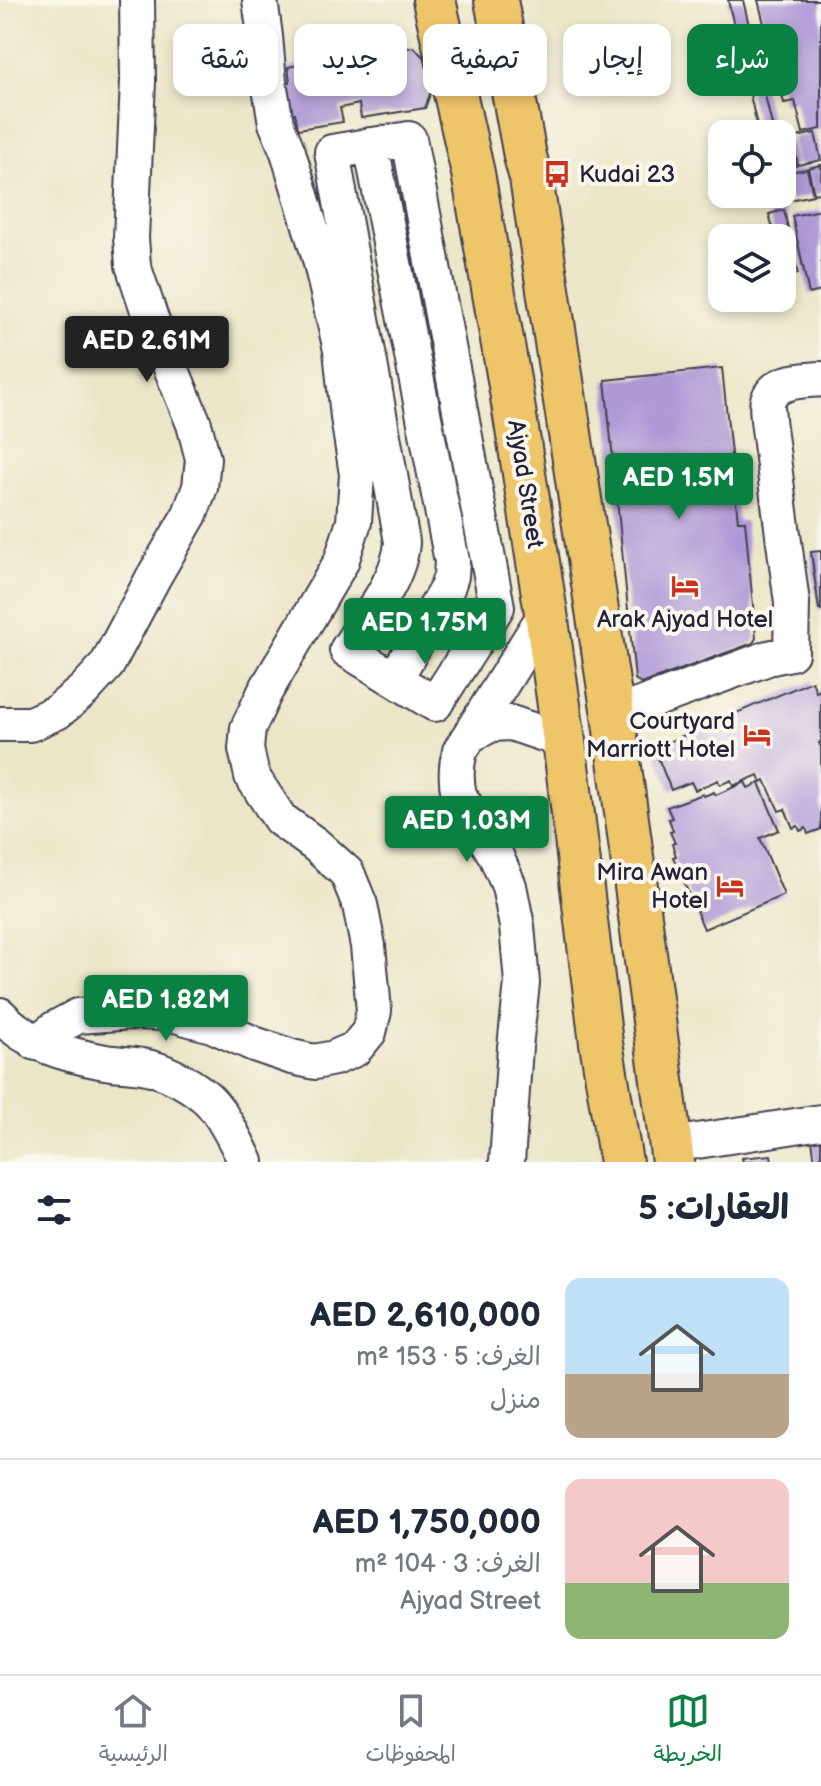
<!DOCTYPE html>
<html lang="ar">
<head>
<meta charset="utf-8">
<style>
  body { margin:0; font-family:"Balsamiq Sans","Playpen Sans Arabic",sans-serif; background:#f6f6f7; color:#1f2937; direction:rtl; height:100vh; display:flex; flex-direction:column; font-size:30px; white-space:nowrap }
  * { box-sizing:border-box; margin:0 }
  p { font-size:26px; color:#747a83 }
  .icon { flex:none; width:44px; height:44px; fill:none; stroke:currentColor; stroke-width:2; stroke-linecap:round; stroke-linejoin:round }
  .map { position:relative; height:1162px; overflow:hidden; direction:ltr }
  .details { display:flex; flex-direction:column; background:#fff; flex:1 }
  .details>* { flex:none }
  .guide { position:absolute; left:24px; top:24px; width:774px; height:72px; direction:rtl; display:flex; gap:16px }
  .controls { position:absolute; left:708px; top:120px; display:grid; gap:16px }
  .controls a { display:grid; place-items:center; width:88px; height:88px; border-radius:16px; background:#fff; box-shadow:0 4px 12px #0003; font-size:40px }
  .price { position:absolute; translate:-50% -68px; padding:0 18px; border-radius:8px; background:#0b8043; color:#fff; font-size:26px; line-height:52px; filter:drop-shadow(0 2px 4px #0008) }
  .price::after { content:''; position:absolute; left:50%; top:48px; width:24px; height:18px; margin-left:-12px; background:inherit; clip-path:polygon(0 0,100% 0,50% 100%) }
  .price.selected { background:#222; color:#fff }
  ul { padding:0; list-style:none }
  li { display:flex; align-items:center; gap:24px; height:200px; padding:0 32px }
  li+li { border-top:2px solid #e0e1e3 }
  li span { display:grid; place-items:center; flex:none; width:224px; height:160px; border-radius:16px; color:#555 }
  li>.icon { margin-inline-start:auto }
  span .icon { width:96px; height:96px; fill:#fffc; stroke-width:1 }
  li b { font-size:34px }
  h2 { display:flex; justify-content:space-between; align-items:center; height:96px; padding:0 32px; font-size:34px }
  .pill { padding:0 28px; border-radius:16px; background:#fff; box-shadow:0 4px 12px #0003; font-size:28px; line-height:72px }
  .pill.selected { background:#0b8043; color:#fff }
  .dock { display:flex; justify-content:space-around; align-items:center; height:112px; border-top:2px solid #e0e1e3; background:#fff; font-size:22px; color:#747a83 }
  .dock a { display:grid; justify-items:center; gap:4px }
  .dock .selected { color:#0b8043 }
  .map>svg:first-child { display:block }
  .building { fill:#af99d7 }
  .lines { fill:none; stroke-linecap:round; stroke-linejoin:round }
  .minor-casing { stroke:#403f50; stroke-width:38 }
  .major-casing { stroke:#403f50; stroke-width:46 }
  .minor { stroke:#fff; stroke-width:34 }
  .major { stroke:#eec569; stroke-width:42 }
  .labels { text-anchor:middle; stroke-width:8; stroke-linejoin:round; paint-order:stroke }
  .poi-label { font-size:24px; fill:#22223b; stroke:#fbf7ec; text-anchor:end }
  .street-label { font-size:24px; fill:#22223b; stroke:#fbf7ec }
</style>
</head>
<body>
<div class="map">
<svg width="821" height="1162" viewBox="0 0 821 1162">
  <rect width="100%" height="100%" fill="#fbf7ec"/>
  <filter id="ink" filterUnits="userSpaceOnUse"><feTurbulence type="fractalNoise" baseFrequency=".0125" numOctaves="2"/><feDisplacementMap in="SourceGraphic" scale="16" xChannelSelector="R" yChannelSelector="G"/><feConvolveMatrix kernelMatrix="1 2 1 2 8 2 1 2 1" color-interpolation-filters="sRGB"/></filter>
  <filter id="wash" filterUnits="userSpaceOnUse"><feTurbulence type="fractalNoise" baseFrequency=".006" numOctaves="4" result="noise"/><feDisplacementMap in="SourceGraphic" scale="32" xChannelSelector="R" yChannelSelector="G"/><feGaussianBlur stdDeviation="1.8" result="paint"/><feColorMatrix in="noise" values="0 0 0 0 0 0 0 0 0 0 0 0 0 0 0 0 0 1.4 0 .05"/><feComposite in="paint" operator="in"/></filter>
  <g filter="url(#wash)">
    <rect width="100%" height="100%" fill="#ece6c8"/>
    <g id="blocks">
      <path class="building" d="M728,0H743L774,134H759Z
        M758,0H821V129L803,133L795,101L784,103Z
        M414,47L425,59L432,83L431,91L425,108L361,118L359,104L340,108L343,122L298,129L295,113L282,115L277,84L290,82L288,67L332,59L335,74L352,71L350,57Z
        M815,133L821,160L798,165L792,138Z
        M790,139L796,166L782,169V141Z
        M821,165V193L814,194L808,168Z
        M807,169L813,195L790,200L784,173Z
        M784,210L798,274L784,277L782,270V238H775L769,214Z
        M821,210V291L809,294L792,216Z
        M722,368L738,521H745L756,638L753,643L641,684L635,679L605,380Z
        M821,551V610H819L811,552Z
        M812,681L816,692L821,690V742L819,743L821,747V829L808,834L806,828L800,831L798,826L793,828L785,809L779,811L765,780L761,782L758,775L733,786L731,780L720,785L718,780L695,790L691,782L671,790L654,748Z
        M745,782L748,788L759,783L779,830L760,838L784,895L704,929L673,857L676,856L672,844L675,843L670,832L673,831L669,819L672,818L667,807L703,794L704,796L714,792L716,795Z
        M821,1139V1162H815L812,1140Z
        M771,1155L772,1162H743L742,1158Z"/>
    </g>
  </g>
  <g filter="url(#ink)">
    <use href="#blocks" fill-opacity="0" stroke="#403f50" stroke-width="2"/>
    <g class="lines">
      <g class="minor-casing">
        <path id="minor" d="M409,139L497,607L435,704L347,650C366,620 400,579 402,542L332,152Z
          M371,145L452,561L451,576L447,588L395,679
          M613,715L768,658L791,653L792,603L768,420C768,414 766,406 768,400C776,379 803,381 821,379
          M0,724H30L57,712L84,690L107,665L153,578L190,514L200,487L203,459L194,424L151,319L133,265L131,238L138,81L137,0
          M470,735L492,724L511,723L564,741
          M0,1015C26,1044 67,1055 105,1062C117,1064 130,1064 142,1066C162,1069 187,1082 203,1095C220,1107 237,1143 246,1162
          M36,1043L54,1029L78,1016L131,1012L168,1013L212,1025L254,1044L292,1057L315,1062L334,1058L355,1049L369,1032L374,1011L368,946L360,905L347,873L316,845L280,819L252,776L246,749L248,728L265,692L341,562L354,522L357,474L348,417L341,350L320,259L288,152L276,123L269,82L265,36L260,0
          M671,1145L821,1122
          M507,1162L515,1047L522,983L517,926L509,886L496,856L459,795C456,782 456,765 460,751L546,613"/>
      </g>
      <g class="major-casing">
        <path id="major" d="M434,0L473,173L511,391L546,613L564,741L601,1043L621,1162
          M496,0L525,156L531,178L613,715L673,1162"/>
      </g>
      <use href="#minor" class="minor"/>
      <use href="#major" class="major"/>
    </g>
  </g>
  <defs>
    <g id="bus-bare" transform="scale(2.16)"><path d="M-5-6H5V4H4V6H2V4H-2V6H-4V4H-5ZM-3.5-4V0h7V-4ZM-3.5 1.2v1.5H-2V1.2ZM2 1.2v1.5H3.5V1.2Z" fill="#c8321e" stroke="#fbf7ec" stroke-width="2.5" paint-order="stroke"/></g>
    <g id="hotel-bare" transform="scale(2.16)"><path d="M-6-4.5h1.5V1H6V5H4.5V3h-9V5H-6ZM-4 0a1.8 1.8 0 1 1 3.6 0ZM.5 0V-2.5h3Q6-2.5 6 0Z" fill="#c8321e" stroke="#fbf7ec" stroke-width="2.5" paint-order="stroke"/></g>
  </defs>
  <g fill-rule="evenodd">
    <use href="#bus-bare" x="557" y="174"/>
    <use href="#hotel-bare" x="685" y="586"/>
    <use href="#hotel-bare" x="757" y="735"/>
    <use href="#hotel-bare" x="730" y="886"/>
  </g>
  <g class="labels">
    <g class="poi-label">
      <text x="579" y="182" text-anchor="start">Kudai 23</text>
      <text x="685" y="627" text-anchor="middle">Arak Ajyad Hotel</text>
      <text x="735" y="729">Courtyard<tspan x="735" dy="28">Marriott Hotel</tspan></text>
      <text x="708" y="880">Mira Awan<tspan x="708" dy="28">Hotel</tspan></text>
    </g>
    <g class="street-label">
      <text transform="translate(526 484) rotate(81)" y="8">Ajyad Street</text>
    </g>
  </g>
</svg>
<div class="controls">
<a><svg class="icon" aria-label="locate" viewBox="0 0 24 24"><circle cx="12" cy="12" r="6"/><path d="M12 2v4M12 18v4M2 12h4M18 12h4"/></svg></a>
<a><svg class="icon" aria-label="layers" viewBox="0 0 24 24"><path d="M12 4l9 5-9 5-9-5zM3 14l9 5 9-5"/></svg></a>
</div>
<b class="price selected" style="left:147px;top:384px">AED 2.61M</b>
<b class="price" style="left:679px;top:521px">AED 1.5M</b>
<b class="price" style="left:425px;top:666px">AED 1.75M</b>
<b class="price" style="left:467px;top:864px">AED 1.03M</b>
<b class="price" style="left:166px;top:1043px">AED 1.82M</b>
<div class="guide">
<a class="pill selected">شراء</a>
<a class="pill">إيجار</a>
<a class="pill">تصفية</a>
<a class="pill">جديد</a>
<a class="pill">شقة</a>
</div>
</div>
<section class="details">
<h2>العقارات: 5<svg class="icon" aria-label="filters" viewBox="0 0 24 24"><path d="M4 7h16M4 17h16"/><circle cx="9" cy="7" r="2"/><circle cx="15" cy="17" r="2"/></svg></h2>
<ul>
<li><span style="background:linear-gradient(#bfe0f5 60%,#b9a48a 0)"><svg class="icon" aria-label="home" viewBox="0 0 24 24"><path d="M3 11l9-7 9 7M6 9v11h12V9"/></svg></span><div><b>AED 2,610,000</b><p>الغرف: 5 · 153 m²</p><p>منزل</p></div></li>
<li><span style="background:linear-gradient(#f6c9c9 65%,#8fb573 0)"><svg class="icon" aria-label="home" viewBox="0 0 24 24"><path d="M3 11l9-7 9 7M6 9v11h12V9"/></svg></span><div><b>AED 1,750,000</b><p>الغرف: 3 · 104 m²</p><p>Ajyad Street</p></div></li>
</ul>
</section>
<nav class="dock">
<a class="selected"><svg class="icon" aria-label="map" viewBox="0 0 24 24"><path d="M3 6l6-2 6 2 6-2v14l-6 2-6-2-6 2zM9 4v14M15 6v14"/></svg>الخريطة</a>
<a><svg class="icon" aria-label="saved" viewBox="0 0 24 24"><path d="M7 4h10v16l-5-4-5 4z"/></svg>المحفوظات</a>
<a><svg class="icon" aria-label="home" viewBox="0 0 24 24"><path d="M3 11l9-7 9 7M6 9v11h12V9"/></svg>الرئيسية</a>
</nav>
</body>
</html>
